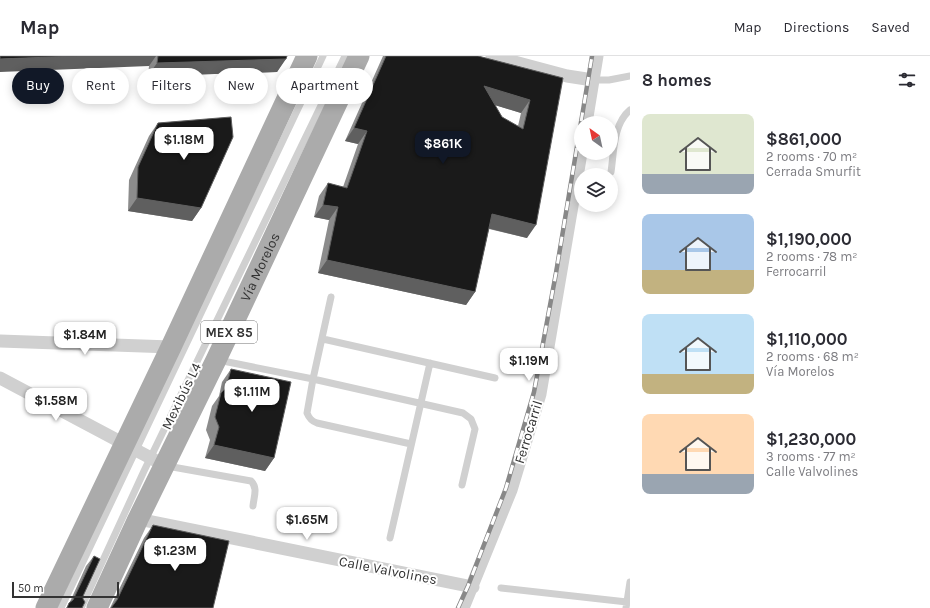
<!DOCTYPE html>
<html lang="en">
<head>
<meta charset="utf-8">
<style>
  body { margin:0; font-family:Karla,sans-serif; background:#f7f7f7; color:#2b2b33; height:100vh; display:flex; flex-direction:column; font-size:15px; white-space:nowrap }
  * { box-sizing:border-box; margin:0 }
  p { font-size:13px; color:#7c7c81 }
  .icon { flex:none; width:22px; height:22px; fill:none; stroke:currentColor; stroke-width:2; stroke-linecap:round; stroke-linejoin:round }
  .map { position:relative; flex:1; overflow:hidden }
  .details { display:flex; flex-direction:column; background:#fff; width:300px }
  .details>* { flex:none }
  .top-card { position:absolute; left:12px; top:12px; width:380px; height:36px; display:flex; gap:8px }
  .needle { width:26px; rotate:327deg }
  .fabs { position:absolute; left:574px; top:60px; display:grid; gap:8px }
  .fabs a { display:grid; place-items:center; width:44px; height:44px; border-radius:50%; background:#fff; box-shadow:0 2px 10px #0003; font-size:20px }
  .scale { position:absolute; left:12px; bottom:10px; width:107px; box-sizing:border-box; padding-left:4px; border:2px solid #333; border-top:0; font-size:11px; line-height:14px; white-space:nowrap; color:#333; -webkit-text-stroke:3px #fff; paint-order:stroke }
  .price { position:absolute; translate:-50% -34px; padding:0 9px; border-radius:8px; background:#fff; color:#222; font-size:13px; line-height:26px; filter:drop-shadow(0 1px 2px #0008) }
  .price::after { content:''; position:absolute; left:50%; top:24px; width:12px; height:9px; margin-left:-6px; background:inherit; clip-path:polygon(0 0,100% 0,50% 100%) }
  .price.selected { background:#111827; color:#fff }
  ul { padding:0; list-style:none }
  li { display:flex; align-items:center; gap:12px; height:100px; padding:0 12px }
  li span { display:grid; place-items:center; flex:none; width:112px; height:80px; border-radius:8px; color:#555 }
  li>.icon { margin-inline-start:auto }
  span .icon { width:48px; height:48px; fill:#fffc; stroke-width:1 }
  li b { font-size:17px }
  h2 { display:flex; justify-content:space-between; align-items:center; height:48px; padding:0 12px; font-size:17px }
  .tag { padding:0 14px; border-radius:18px; background:#fff; box-shadow:0 2px 10px #0003; font-size:14px; line-height:36px }
  .tag.selected { background:#111827; color:#fff }
  header { display:flex; align-items:center; gap:24px; box-sizing:border-box; height:56px; padding:0 20px; background:#fff; border-bottom:1px solid #e1e1e2 }
  header strong { font-size:19px }
  nav { display:flex; gap:22px; margin-inline-start:auto; font-size:14px }
  main { display:flex; flex:1; min-height:0 }
  .map>svg:first-child { display:block }
  .lines { fill:none; stroke-linecap:round; stroke-linejoin:round }
  .lane { stroke:#d0d0d0; stroke-width:7 }
  .street { stroke:#d0d0d0; stroke-width:13 }
  .primary { stroke:#ababab; stroke-width:21 }
  .rail-casing { stroke:#888; stroke-width:4.5 }
  .rail { stroke:#fff; stroke-width:3; stroke-dasharray:9; stroke-linecap:butt }
  .wall { fill:#8c8c8c; fill-rule:evenodd }
  .shaded-wall { fill:#5f5f5f }
  .building { fill:#1a1a1a; stroke:#5f5f5f; fill-rule:evenodd }
  .labels { text-anchor:middle; stroke-width:4; stroke-linejoin:round; paint-order:stroke }
  .shield { fill:#fff; stroke:#707070; stroke-width:1 }
  .shield-label { font-size:13px; font-weight:bold; fill:#333 }
  .street-label { font-size:14px; fill:#333; stroke:#fff }
</style>
</head>
<body>
<header>
<strong>Map</strong>
<nav><a>Map</a><a>Directions</a><a>Saved</a></nav>
</header>
<main>
<div class="map">
<svg width="630" height="552" viewBox="0 0 630 552">
  <rect width="100%" height="100%" fill="#fff"/>
  <g class="lines">
    <path class="lane" d="M593,24H609L630,20
      M611,116C614,96 613,68 630,54
      M331,241L313,323L307,357C309,362 311,365 317,367L411,388
      M323,283L495,322
      M218,304L313,323L463,357L471,363L475,373L462,429
      M167,410L251,425C258,432 254,440 253,450
      M390,482L430,307
      M501,532L627,546
      M61,552L323,0
      M81,552L144,415L345,0
      M626,552L630,526"/>
    <path class="street" d="M492,0L567,20L593,24
      M586,67L597,0
      M0,285L171,291
      M0,322L164,409
      M138,463L473,531
      M463,552L511,434L540,338L581,97"/>
    <g class="primary">
      <path d="M46,552L171,291L307,0"/>
      <path id="s1" d="M97,552L138,463L216,304L359,0"/>
    </g>
    <g class="rail-casing">
      <path id="rail" d="M458,552L468,530L506,432L534,336L556,217L592,0"/>
    </g>
    <use href="#rail" class="rail"/>
  </g>
  <path class="wall" d="M0,0H287L277,16L148,20L149,10Z
    M383,0H478L563,22L527,182L489,173L475,236L466,249L318,217L329,164L314,161L319,140L328,127L343,131L358,88L345,85ZM495,49L521,57L518,70L502,61Z
    M158,67L201,152L192,165L128,155L129,124L149,80Z
    M231,313L274,402L265,415L205,402L210,384L206,374L212,350L219,340L222,326Z
    M153,469L213,552H110L144,482Z
    M94,500L83,540L82,552H66L69,548L86,510Z"/>
  <path class="shaded-wall" d="M77,0H156L149,10L0,16V3Z
    M286,3L277,16L148,20L157,7Z
    M484,30L530,44L521,57L475,43Z
    M354,72L367,75L358,88L345,85Z
    M137,142L201,152L192,165L128,155Z
    M323,149L338,151L329,164L314,161Z
    M492,158L536,169L527,182L483,171Z
    M327,204L475,236L466,249L318,217Z
    M214,389L274,402L265,415L205,402Z"/>
  <path class="building" d="M0,0H77L0,3Z
    M158,0H287L286,3L157,7Z
    M386,0H478L563,22L536,169L492,158L475,236L327,204L338,151L323,149L328,127L347,132L367,75L354,72ZM484,30L530,44L523,73L502,61Z
    M231,61L233,81L201,152L137,142L138,111L158,67Z
    M231,313L291,326L274,402L214,389L219,371L215,361L221,337L226,332Z
    M153,469L229,485L213,552H111L117,544Z
    M94,500L100,503L83,540V543L85,546L82,552H67L69,547L73,544Z"/>
  <g class="labels">
    <rect class="shield" x="201" y="265" width="56" height="22" rx="3"/>
    <g class="shield-label">
      <text x="229" y="281">MEX 85</text>
    </g>
    <g class="street-label">
      <text dy="5" stroke="none"><textPath href="#s1" startOffset="378">Vía Morelos</textPath></text>
      <text transform="translate(181 340) rotate(-64)" y="5">Mexibús L4</text>
      <text transform="translate(528 376) rotate(-73)" y="5">Ferrocarril</text>
      <text transform="translate(388 514) rotate(11)" y="5">Calle Valvolines</text>
    </g>
  </g>
</svg>
<div class="fabs">
<a><svg class="needle" viewBox="-14 -14 28 28"><path d="M0-13l5 13h-10z" fill="#e53935"/><path d="M0 13l5-13h-10z" fill="#7c7c81"/></svg></a>
<a><svg class="icon" aria-label="layers" viewBox="0 0 24 24"><path d="M12 4l9 5-9 5-9-5zM3 14l9 5 9-5"/></svg></a>
</div>
<div class="scale">50 m</div>
<b class="price" style="left:184px;top:105px">$1.18M</b>
<b class="price selected" style="left:443px;top:109px">$861K</b>
<b class="price" style="left:85px;top:300px">$1.84M</b>
<b class="price" style="left:529px;top:326px">$1.19M</b>
<b class="price" style="left:252px;top:357px">$1.11M</b>
<b class="price" style="left:56px;top:366px">$1.58M</b>
<b class="price" style="left:307px;top:485px">$1.65M</b>
<b class="price" style="left:175px;top:516px">$1.23M</b>
<div class="top-card">
<a class="tag selected">Buy</a>
<a class="tag">Rent</a>
<a class="tag">Filters</a>
<a class="tag">New</a>
<a class="tag">Apartment</a>
</div>
</div>
<section class="details">
<h2>8 homes<svg class="icon" aria-label="filters" viewBox="0 0 24 24"><path d="M4 7h16M4 17h16"/><circle cx="9" cy="7" r="2"/><circle cx="15" cy="17" r="2"/></svg></h2>
<ul>
<li><span style="background:linear-gradient(#dfe7d0 75%,#9aa5b1 0)"><svg class="icon" aria-label="home" viewBox="0 0 24 24"><path d="M3 11l9-7 9 7M6 9v11h12V9"/></svg></span><div><b>$861,000</b><p>2 rooms · 70 m²</p><p>Cerrada Smurfit</p></div></li>
<li><span style="background:linear-gradient(#a9c7e8 70%,#c2b280 0)"><svg class="icon" aria-label="home" viewBox="0 0 24 24"><path d="M3 11l9-7 9 7M6 9v11h12V9"/></svg></span><div><b>$1,190,000</b><p>2 rooms · 78 m²</p><p>Ferrocarril</p></div></li>
<li><span style="background:linear-gradient(#bfe0f5 75%,#c2b280 0)"><svg class="icon" aria-label="home" viewBox="0 0 24 24"><path d="M3 11l9-7 9 7M6 9v11h12V9"/></svg></span><div><b>$1,110,000</b><p>2 rooms · 68 m²</p><p>Vía Morelos</p></div></li>
<li><span style="background:linear-gradient(#ffd9b3 75%,#9aa5b1 0)"><svg class="icon" aria-label="home" viewBox="0 0 24 24"><path d="M3 11l9-7 9 7M6 9v11h12V9"/></svg></span><div><b>$1,230,000</b><p>3 rooms · 77 m²</p><p>Calle Valvolines</p></div></li>
</ul>
</section>
</main>
</body>
</html>
